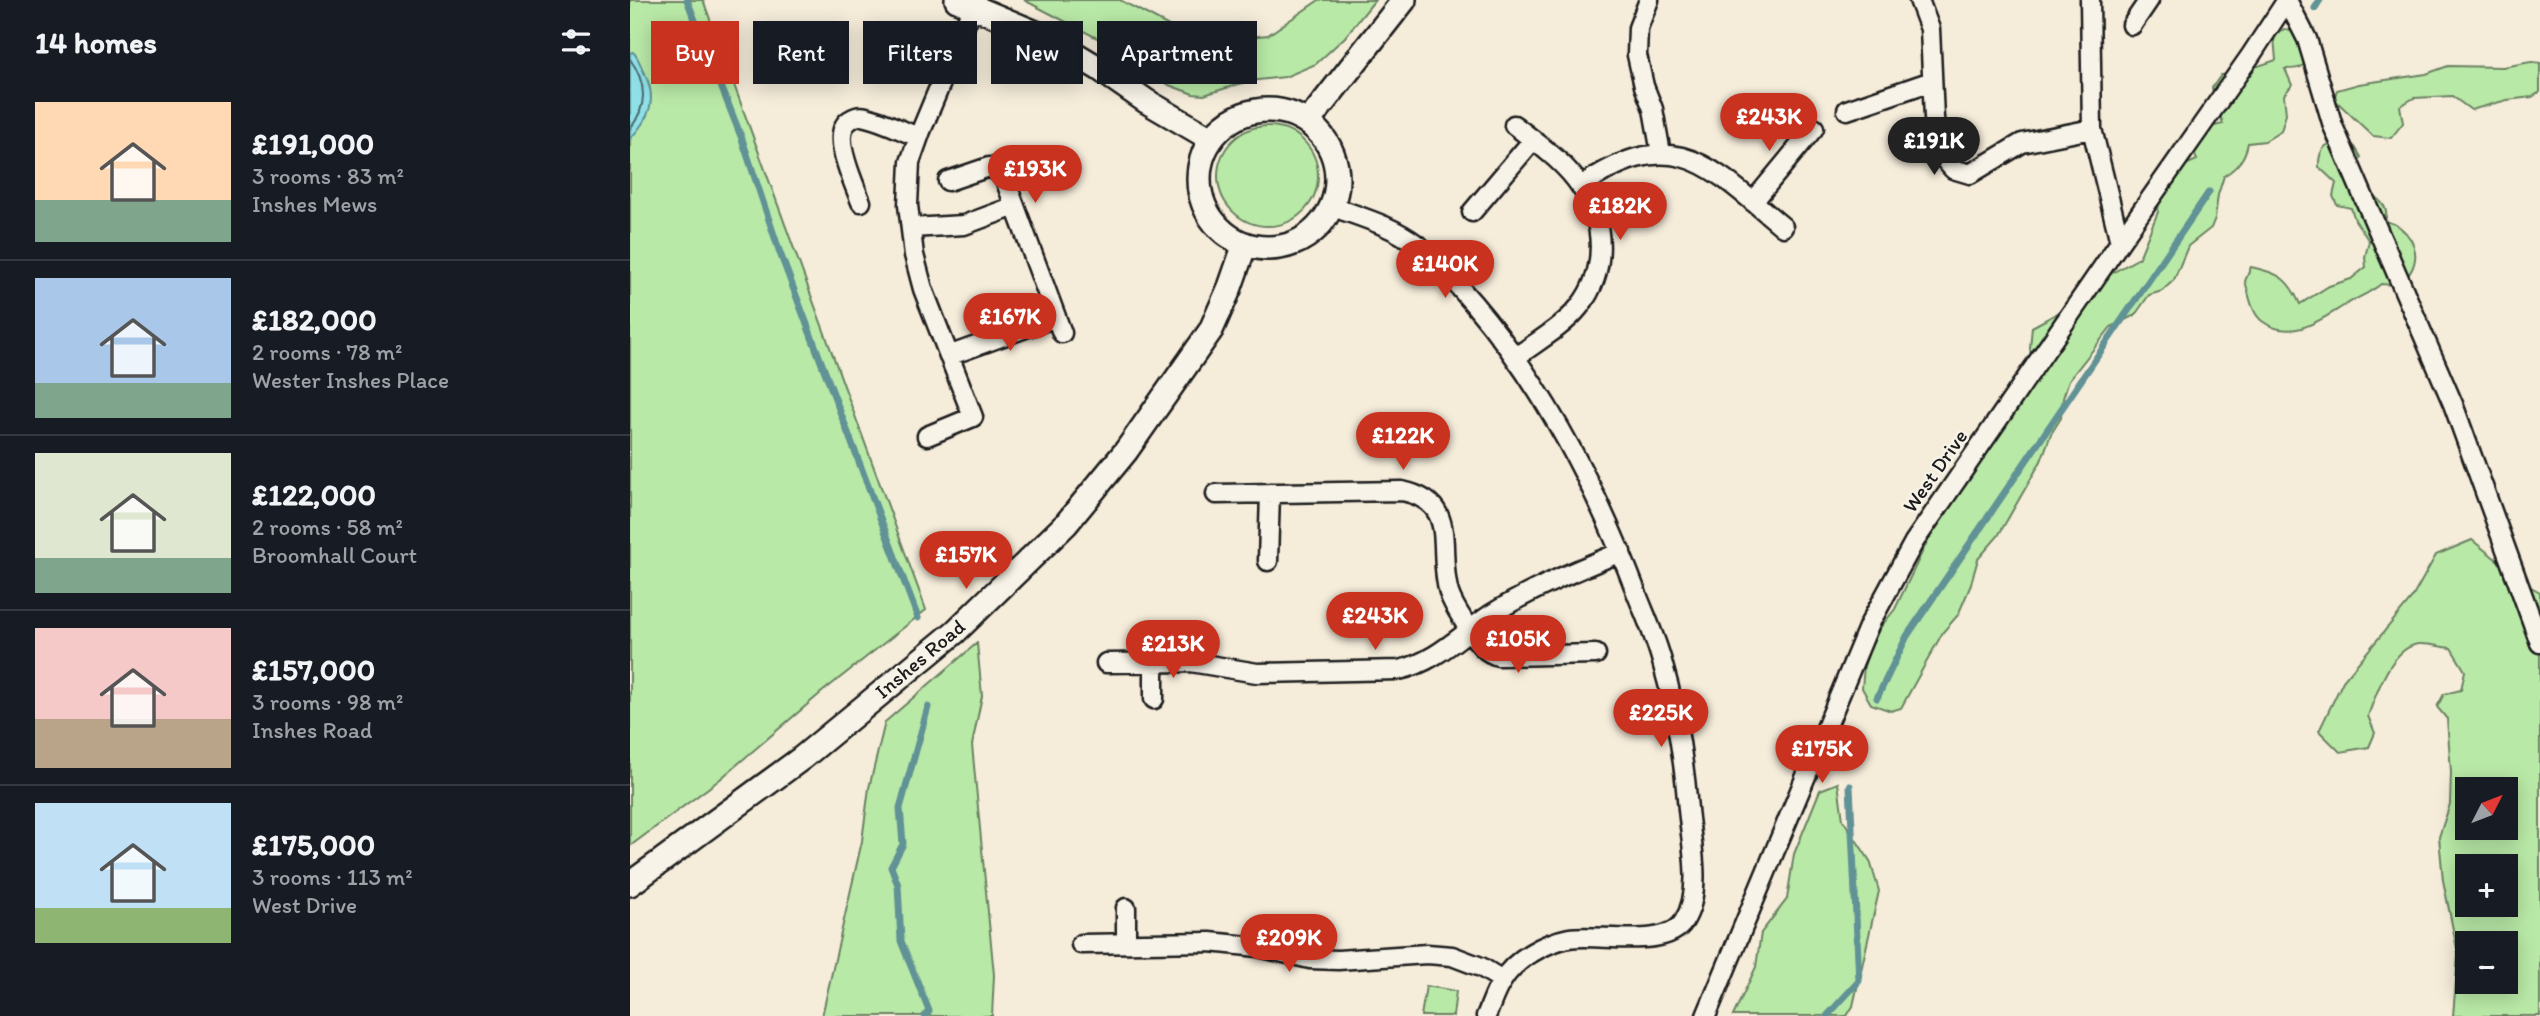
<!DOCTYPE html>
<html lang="en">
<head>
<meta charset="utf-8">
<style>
  body { margin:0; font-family:Itim,sans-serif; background:#20242c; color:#f1f3f6; height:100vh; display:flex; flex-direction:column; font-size:26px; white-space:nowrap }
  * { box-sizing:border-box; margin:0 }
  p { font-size:23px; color:#9ea1a6 }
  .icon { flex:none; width:38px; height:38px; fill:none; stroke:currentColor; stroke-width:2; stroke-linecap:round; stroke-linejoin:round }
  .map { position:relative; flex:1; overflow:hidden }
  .drawer { display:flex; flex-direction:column; background:#171b24; width:630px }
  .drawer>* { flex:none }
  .top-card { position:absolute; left:21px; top:21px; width:665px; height:63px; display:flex; gap:14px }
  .needle { width:46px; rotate:48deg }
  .fabs { position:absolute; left:1825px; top:777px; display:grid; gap:14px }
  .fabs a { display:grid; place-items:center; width:63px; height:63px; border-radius:0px; background:#171b24; box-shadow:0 4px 18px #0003; font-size:35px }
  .price { position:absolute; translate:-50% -60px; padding:0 16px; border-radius:24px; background:#c8321e; color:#fff; font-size:23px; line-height:46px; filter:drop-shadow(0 2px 4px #0008) }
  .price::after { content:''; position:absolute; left:50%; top:42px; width:21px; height:16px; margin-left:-10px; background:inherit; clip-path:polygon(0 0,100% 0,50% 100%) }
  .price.current { background:#222; color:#fff }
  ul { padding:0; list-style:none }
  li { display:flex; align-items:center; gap:21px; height:175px; padding:0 35px }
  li+li { border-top:2px solid #363941 }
  li span { display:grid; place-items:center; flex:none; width:196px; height:140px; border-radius:0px; color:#555 }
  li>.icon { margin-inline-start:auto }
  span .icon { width:84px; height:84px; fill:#fffc; stroke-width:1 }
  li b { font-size:30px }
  h2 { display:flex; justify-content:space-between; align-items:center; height:84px; padding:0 35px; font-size:30px }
  .chip { padding:0 24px; border-radius:0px; background:#171b24; box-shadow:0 4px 18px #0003; font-size:24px; line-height:63px }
  .chip.current { background:#c8321e; color:#fff }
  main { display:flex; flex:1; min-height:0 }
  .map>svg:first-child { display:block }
  .green { fill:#b9e9a7; stroke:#6a8262; stroke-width:2; fill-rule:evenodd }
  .water { fill:#8fe0e7; stroke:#619296; stroke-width:2 }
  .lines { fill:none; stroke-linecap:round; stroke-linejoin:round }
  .shore { stroke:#4a6a6d; stroke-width:2 }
  .stream { stroke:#619296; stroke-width:7 }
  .minor-casing { stroke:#1c1c1c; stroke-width:23 }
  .tertiary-casing { stroke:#1c1c1c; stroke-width:28 }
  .minor { stroke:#f7f3e8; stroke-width:18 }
  .tertiary { stroke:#f7f3e8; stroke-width:23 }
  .labels { text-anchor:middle; stroke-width:5; stroke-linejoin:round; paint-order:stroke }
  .street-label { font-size:21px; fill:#1c1c1c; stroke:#f7f3e8 }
</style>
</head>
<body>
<main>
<section class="drawer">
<h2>14 homes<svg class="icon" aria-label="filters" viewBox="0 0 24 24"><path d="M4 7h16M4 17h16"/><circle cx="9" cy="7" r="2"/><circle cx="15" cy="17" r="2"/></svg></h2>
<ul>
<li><span style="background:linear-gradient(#ffd9b3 70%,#7fa58c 0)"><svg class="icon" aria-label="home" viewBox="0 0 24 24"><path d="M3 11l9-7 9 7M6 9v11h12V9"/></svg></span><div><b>£191,000</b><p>3 rooms · 83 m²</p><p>Inshes Mews</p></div></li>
<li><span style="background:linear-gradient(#a9c7e8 75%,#7fa58c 0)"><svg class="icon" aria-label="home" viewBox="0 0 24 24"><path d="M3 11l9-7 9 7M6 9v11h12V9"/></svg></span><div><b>£182,000</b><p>2 rooms · 78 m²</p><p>Wester Inshes Place</p></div></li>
<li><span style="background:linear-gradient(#dfe7d0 75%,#7fa58c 0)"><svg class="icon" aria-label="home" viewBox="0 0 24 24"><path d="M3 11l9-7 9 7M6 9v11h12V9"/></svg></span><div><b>£122,000</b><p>2 rooms · 58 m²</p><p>Broomhall Court</p></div></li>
<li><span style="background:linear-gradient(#f6c9c9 65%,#b9a48a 0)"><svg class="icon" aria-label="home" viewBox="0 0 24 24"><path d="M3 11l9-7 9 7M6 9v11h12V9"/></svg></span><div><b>£157,000</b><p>3 rooms · 98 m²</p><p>Inshes Road</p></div></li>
<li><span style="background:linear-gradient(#bfe0f5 75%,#8fb573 0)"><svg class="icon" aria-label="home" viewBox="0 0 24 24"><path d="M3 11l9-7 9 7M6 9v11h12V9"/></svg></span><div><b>£175,000</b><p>3 rooms · 113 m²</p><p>West Drive</p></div></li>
</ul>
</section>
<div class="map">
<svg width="1910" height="1016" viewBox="0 0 1910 1016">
  <rect width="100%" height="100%" fill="#f5ecda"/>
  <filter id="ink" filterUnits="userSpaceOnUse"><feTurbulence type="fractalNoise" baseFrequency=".0143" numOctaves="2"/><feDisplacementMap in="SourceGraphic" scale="14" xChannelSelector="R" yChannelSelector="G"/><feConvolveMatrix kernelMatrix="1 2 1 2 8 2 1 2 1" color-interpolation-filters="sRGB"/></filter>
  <g filter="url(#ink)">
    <path class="green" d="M0,0H73L296,610L192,692L89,780L0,846Z
      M394,0H490L569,42L638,35L689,0H745L715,37L686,64L655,77L619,81L574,95L563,94L539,85L473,41Z
      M1654,29L1667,33L1678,56C1674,69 1668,69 1655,69L1662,85L1654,95L1656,114L1651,131L1635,141L1618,143C1615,158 1608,167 1594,176L1588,195L1585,218L1581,228L1558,246L1544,280L1532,291L1519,295L1505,315L1481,327L1439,380L1433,398L1431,418L1421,434L1411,461L1368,536L1348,559L1340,587L1328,615L1313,632L1271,708L1261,711L1241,704L1232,688L1234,666L1240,648L1250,628L1265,609L1309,517L1404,381L1400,348L1402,327L1439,307L1482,273L1509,258L1528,212L1529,200L1553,166L1567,160L1564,153L1567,137L1580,127L1593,124L1582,88L1591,75L1604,74L1614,79L1625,67L1646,60L1644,37Z
      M1901,62L1910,63V92L1902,97L1877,100L1841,110L1822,96L1784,98L1770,106L1773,123L1761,138L1743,136L1704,99L1707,90L1729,84L1796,74L1818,66L1873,67Z
      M588 176a50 50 0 1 1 100 0a50 50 0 1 1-100 0Z
      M1715,140L1725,147L1731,157L1720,179L1727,196H1744C1753,203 1759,209 1755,221C1777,226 1793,249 1781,271C1778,277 1769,282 1763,285L1751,284C1740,293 1729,297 1717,304C1691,319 1662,343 1632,321C1621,313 1619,293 1615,281L1621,267C1649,273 1658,278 1670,304L1699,286L1721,279L1736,267L1735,257L1739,241L1725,220L1721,208L1707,205L1703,196L1706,183L1689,167C1688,148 1697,141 1715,140Z
      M1842,540L1901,587L1910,592V1016H1823L1828,954L1813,880L1809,837L1820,804L1821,772L1817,719L1807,707L1814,694L1831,690L1835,671L1821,648C1811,647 1798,643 1788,644C1761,648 1746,694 1738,716L1745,733L1739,747L1710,752L1689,731L1713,681L1782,598L1806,555ZM1838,789H1876V828H1838ZM1838,866H1876V905H1838ZM1838,943H1876V982H1838Z
      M347,643L352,696L342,745L364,975L362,1016H192L232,841L239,788L255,722Z
      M1208,783L1213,820L1240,861L1249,891L1223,1006L1217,1016H1103L1126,967L1131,933L1157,899L1164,854L1190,790Z
      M796,986L826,991L823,1016H791Z"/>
    <path class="water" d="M3,52C9,58 10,65 14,72C28,99 20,118 0,139V53Z"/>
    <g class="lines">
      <path class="shore" d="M0,59C17,83 18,106 0,129"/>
      <path class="stream" d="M57,0L112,139L150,253L288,618
        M1685,8L1690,0
        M1247,698L1277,636L1579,192
        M295,1016L299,1011L271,941L268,885L261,867L273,844L270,808L298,707
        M1197,1016L1229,981L1220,786"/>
      <g class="minor-casing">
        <path id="minor" d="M1019,0L1008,28L1007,55L1014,86L1023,109L1031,153
          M1289,0L1300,29L1304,118L1309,153L1323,169L1340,174L1392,143L1462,129
          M1460,0L1462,129L1490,242
          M1657,0L1677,39L1703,126L1823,404L1910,643
          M1502,25L1519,0
          M1217,110L1302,81
          M884,125C907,143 935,162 951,187C976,223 977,272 949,307C933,327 906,342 886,357
          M318,181L359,167L373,174L432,333
          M951,186C1044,122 1079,165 1153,227
          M231,202C224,183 199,133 220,120C226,116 230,115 236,117C254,121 272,131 288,137
          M1123,202L1184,128
          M701,206C730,217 761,225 786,244C808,259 825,283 843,303C916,389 968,491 1008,597C1016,617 1025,637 1031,658C1045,705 1054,760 1058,809C1061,843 1073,891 1054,921C1037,950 968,933 939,938C914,943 885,959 872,981C865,991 861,1005 856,1016
          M842,212L903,140
          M281,228L334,225L385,206
          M321,355L426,317
          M297,436L343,417L293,289L284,255L278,205L280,162L291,131L343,6
          M586,494L772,491C831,503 806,550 819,593C823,606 833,619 840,631C848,642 854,652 868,656L966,654
          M638,561L640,493
          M524,662V699
          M476,663L561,662L627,673L769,670C806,662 830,635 860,615C901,589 947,570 991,552
          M496,908V943
          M451,944L580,942L628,947L680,959L708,960L797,954L822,956L851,967L872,980
          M1076,1016L1239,625L1284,542L1490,242L1621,55L1657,0"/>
      </g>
      <g class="tertiary-casing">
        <path id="tertiary" d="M327,0L420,39L470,69L516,101L581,139
          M569 179a69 69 0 1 1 138 0a69 69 0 1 1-138 0Z
          M678,122L774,0
          M0,884L172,758L325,632L436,524L496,451L581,330L600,287L615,244"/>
      </g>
      <use href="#minor" class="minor"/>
      <use href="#tertiary" class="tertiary"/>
    </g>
  </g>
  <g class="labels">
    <g class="street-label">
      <text transform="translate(1305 471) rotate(-55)" y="7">West Drive</text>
      <text transform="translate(290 659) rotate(-40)" y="7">Inshes Road</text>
    </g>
  </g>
</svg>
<div class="fabs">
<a><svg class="needle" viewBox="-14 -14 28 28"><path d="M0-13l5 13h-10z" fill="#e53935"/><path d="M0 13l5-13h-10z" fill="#9ea1a6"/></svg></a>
<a>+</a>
<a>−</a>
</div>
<b class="price" style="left:1139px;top:153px">£243K</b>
<b class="price current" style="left:1304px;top:177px">£191K</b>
<b class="price" style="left:405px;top:205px">£193K</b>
<b class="price" style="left:990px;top:242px">£182K</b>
<b class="price" style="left:815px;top:300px">£140K</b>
<b class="price" style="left:380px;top:353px">£167K</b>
<b class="price" style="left:773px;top:472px">£122K</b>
<b class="price" style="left:336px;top:591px">£157K</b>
<b class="price" style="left:745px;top:652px">£243K</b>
<b class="price" style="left:888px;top:675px">£105K</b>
<b class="price" style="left:543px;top:680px">£213K</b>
<b class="price" style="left:1031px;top:749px">£225K</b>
<b class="price" style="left:1192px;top:785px">£175K</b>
<b class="price" style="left:659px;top:974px">£209K</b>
<div class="top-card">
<a class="chip current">Buy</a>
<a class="chip">Rent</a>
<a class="chip">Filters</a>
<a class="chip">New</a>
<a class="chip">Apartment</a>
</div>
</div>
</main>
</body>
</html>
